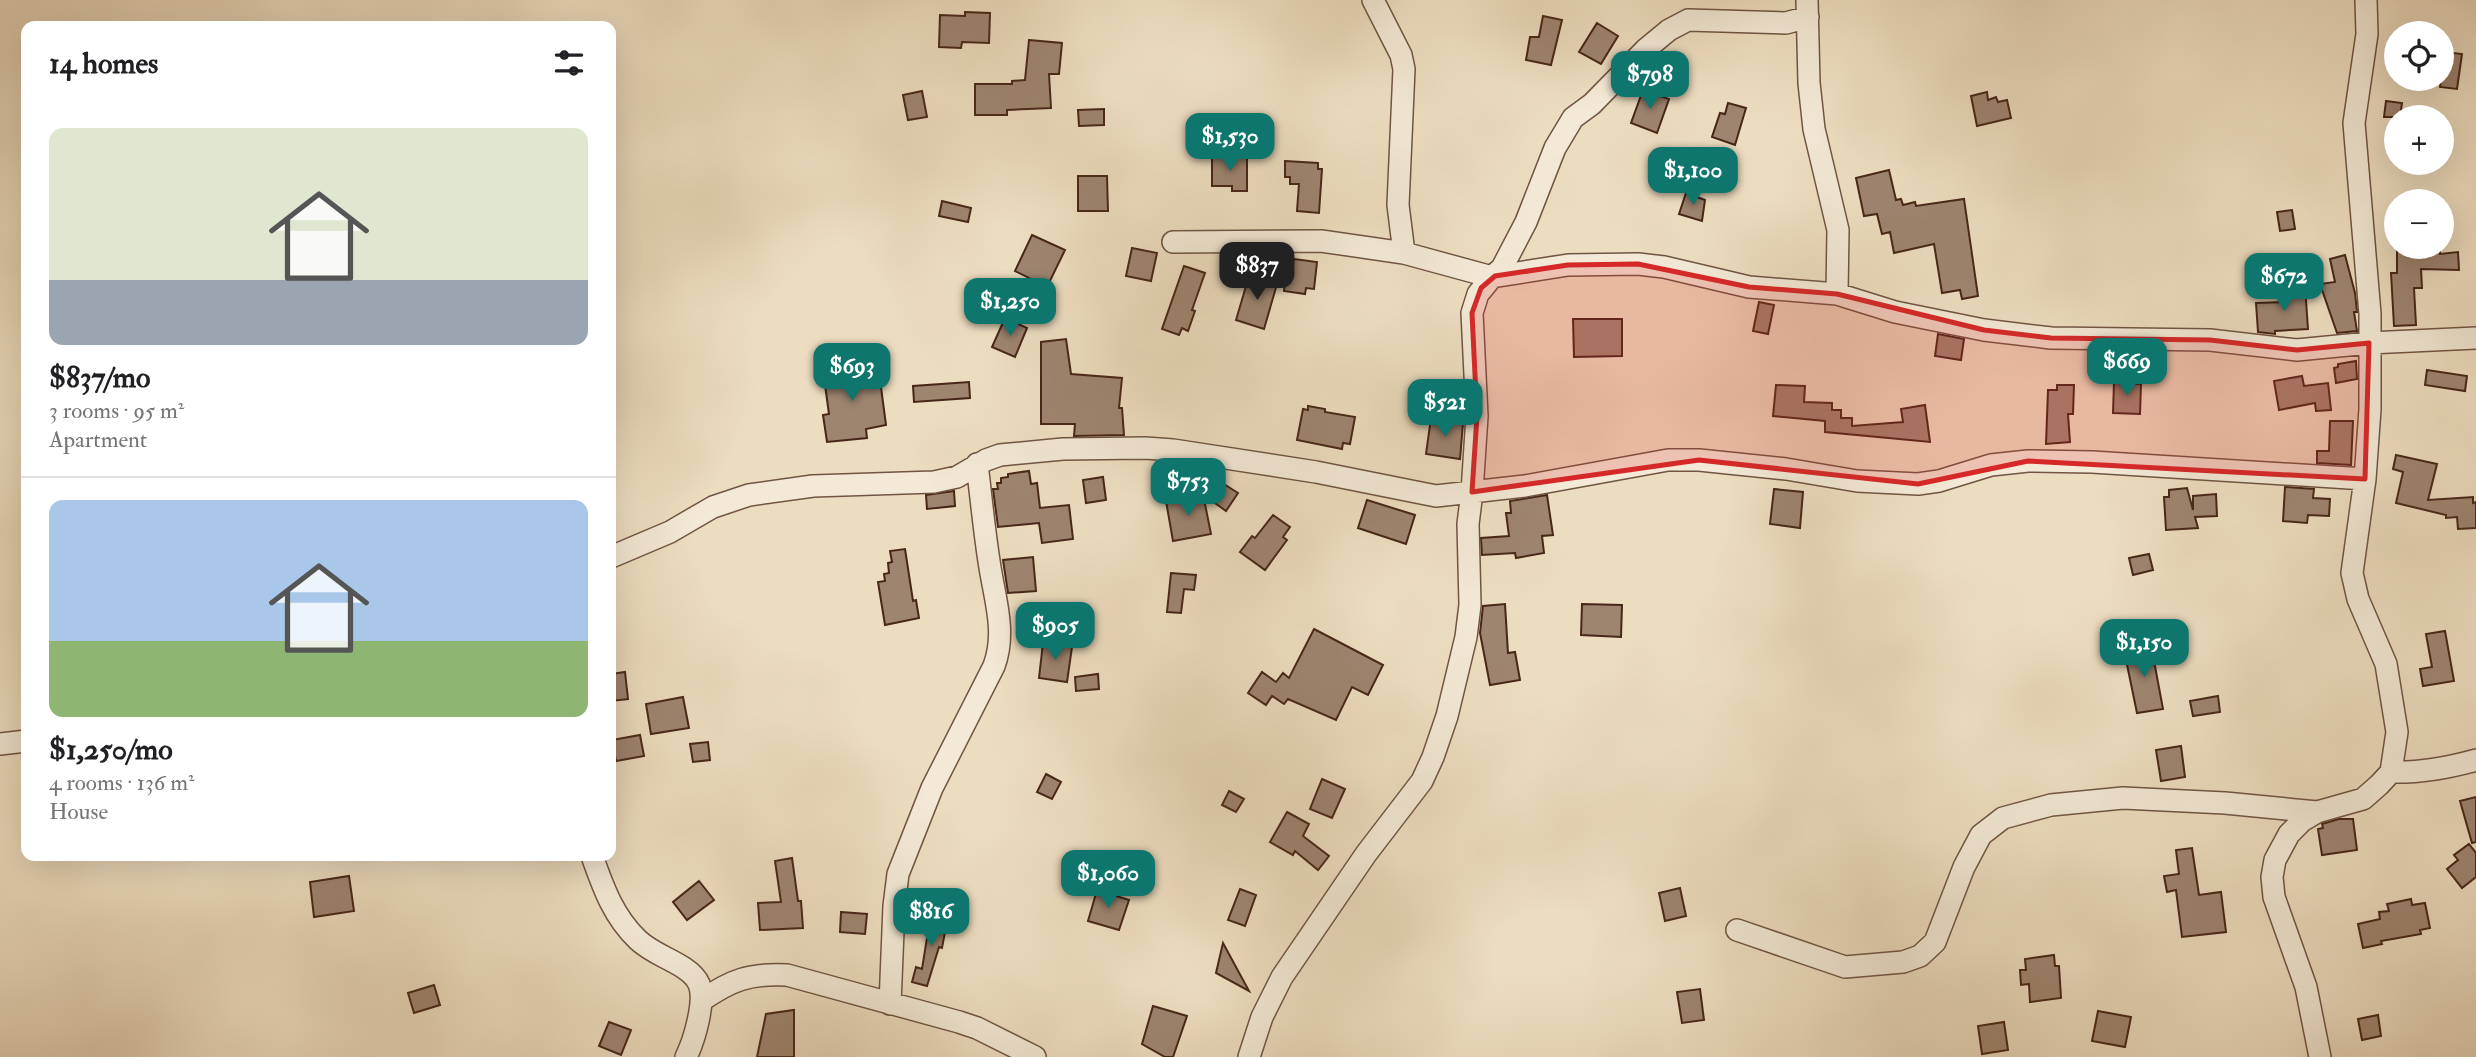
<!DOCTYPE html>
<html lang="en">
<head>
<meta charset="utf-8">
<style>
  body { margin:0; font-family:"IM FELL Double Pica",serif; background:#f2f2f2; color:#202124; height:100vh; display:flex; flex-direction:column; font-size:26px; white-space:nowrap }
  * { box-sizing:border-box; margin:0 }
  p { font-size:23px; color:#757577 }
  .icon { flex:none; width:38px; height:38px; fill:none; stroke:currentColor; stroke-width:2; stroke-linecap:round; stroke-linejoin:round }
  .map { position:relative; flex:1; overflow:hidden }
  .panel { position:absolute; left:21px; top:21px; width:595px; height:840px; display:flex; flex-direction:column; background:#fff; border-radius:14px; box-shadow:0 7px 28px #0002 }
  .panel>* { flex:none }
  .buttons { position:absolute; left:2384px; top:21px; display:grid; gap:14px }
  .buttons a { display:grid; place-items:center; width:70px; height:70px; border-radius:50%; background:#fff; box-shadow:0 7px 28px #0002; font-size:35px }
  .price { position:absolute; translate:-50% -60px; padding:0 16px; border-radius:14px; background:#0f766e; color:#fff; font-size:23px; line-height:46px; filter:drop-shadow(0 2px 4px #0008) }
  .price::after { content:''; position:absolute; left:50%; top:42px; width:21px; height:16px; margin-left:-10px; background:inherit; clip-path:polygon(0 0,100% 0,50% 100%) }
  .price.current { background:#222; color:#fff }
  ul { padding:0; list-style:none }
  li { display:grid; align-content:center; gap:14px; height:371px; padding:0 28px }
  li+li { border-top:2px solid #e0e0e0 }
  li span { display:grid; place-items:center; height:217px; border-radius:14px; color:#555 }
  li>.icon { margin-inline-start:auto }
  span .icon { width:126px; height:126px; fill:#fffc; stroke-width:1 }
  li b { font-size:30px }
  h2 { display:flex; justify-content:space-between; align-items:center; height:84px; padding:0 28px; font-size:30px }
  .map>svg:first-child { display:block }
  .building { fill:#9e8570; stroke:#482619; stroke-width:2 }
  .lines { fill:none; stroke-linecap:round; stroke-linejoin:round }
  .minor-casing { stroke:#715443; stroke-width:24 }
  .minor { stroke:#f3e9d6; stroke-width:21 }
  .marked { fill:#d62828; fill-opacity:0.2; stroke:#d62828; stroke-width:5; stroke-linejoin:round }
</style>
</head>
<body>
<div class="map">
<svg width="2476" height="1057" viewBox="0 0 2476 1057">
  <rect width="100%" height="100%" fill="#edddc0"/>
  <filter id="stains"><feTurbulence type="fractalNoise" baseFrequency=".00286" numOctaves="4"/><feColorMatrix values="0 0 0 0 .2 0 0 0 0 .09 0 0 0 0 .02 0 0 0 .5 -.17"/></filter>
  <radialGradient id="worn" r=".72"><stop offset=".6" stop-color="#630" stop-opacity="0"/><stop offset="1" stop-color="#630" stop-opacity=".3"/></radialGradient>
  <path class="building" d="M965,12L990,13L989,43L962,42L961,48L939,47L940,15L965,16Z
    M1543,16L1562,20L1551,65L1526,60L1530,37H1539Z
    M1597,23L1618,36L1601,64L1579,52Z
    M1029,40L1062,43L1059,74H1049L1051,108L1007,110V115H975V84H1012V81L1025,80Z
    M2445,52L2462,54L2457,89L2440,87Z
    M1643,90L1669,99L1657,133L1631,123Z
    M922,91L927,117L908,120L903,95Z
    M1987,92L1988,100L1996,97L1998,102L2007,100L2011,118L1977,126L1971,96Z
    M2386,101L2402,103L2400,117H2384Z
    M1728,103L1746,108L1735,145L1712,137L1720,113L1725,114Z
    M1104,109V125L1079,126L1078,110Z
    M1247,157V191H1232V186H1212V158Z
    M1285,161L1318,163V169H1322L1319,213L1297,211L1299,184H1290V177H1285Z
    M1889,170L1896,200L1901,199L1903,205L1915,202L1916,206L1964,199L1978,296L1962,299L1960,290L1942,293L1934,244L1894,253L1890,232L1882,234L1877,214L1864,216L1856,178Z
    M1078,176H1107L1108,211H1078Z
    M1686,193L1705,200L1702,221L1679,214Z
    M942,201L971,208L968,222L939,216Z
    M2292,210L2295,229L2280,231L2277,212Z
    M1032,235L1065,250L1047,287L1015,271Z
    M2403,247H2440V254L2458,252L2459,270L2421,269L2422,288H2414L2416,325L2394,326L2391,273H2397V250H2403Z
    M1132,248L1157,253L1151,281L1126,276Z
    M2345,255L2355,293L2357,312H2354L2357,331L2337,333L2320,284L2335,282L2330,259Z
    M1294,259L1317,262L1314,289L1306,288L1305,294L1284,291L1287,262L1293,263Z
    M1184,266L1205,273L1192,310L1195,311L1188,331L1182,328L1179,335L1162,329Z
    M1249,276L1277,284L1264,329L1236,320Z
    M2305,286L2308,329L2275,331V334L2258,332L2256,303L2284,302L2283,289Z
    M1759,302L1774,305L1768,334L1753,331Z
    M1005,318L1027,328L1015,357L992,347Z
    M1573,319H1622V356L1574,357Z
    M1938,334L1964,339L1961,360L1935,356Z
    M1066,339L1071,374L1122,378L1119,408H1122L1124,435L1074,436L1075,424H1041V342Z
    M2356,361L2357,379L2336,383L2334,368L2338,367V364Z
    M854,366L855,370L868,369V373L879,372L886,425L866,429L867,438L827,442L823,415L829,414L823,370Z
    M2427,370L2467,376L2465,391L2425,385Z
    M2302,376L2304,386L2328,383L2331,410L2316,411L2315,403L2279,410L2274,381Z
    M969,382L970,398L914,402L913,386Z
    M2114,382L2141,384L2140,414L2113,413Z
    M1776,385L1805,386L1804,402L1832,403V410H1841V418H1852V426L1903,422L1901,409L1925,405L1930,442L1825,432V421L1773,416Z
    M2057,385H2074L2073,414H2068L2070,442L2046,444L2048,390H2057Z
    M1308,406L1325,409V412L1355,417L1350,444L1343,443L1342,449L1297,440L1303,409L1308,410Z
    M1431,418L1463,423L1460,459L1426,454Z
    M2330,421H2353L2351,465L2317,463V451H2329Z
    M2396,455L2437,464L2428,500L2473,497V503L2476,502V528L2458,529L2457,517L2446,518V515L2396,503L2403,472L2393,469Z
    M1029,471L1031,484L1037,483L1040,508L1069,505L1073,539L1042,543L1039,523L998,527L993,489H998L997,483H1001V478L1008,477V474Z
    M1103,477L1106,500L1086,503L1083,480Z
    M1219,481L1238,493L1226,511L1208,498Z
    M2285,487L2314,489L2313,498L2330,499L2329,516L2308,515L2307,523L2283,521Z
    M2187,488L2193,510V496L2216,494L2217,516L2195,517L2198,528L2166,530L2164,497H2169V490Z
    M1774,489L1803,492L1800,528L1770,524Z
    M954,491L955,506L927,509L926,495Z
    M1203,494L1211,534L1173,541L1166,501Z
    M1547,495L1553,535L1542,536L1544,553L1516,558L1515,553L1482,555L1481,538L1509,536L1506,513H1511L1510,501Z
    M1367,500L1415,515L1406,544L1358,528Z
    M1273,515L1290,527L1283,537L1287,540L1265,570L1240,552L1252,536L1255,538Z
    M905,549L913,601L916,600L919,618L885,625L878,582L885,581L884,574L889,573L888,563L892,562L890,551Z
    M2149,554L2153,570L2133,575L2129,558Z
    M1033,557L1036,591L1008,593L1003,560Z
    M1171,573L1196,575L1194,590L1184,589L1181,613L1167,612Z
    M1505,604L1508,653L1515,652L1520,680L1490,685L1480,633L1483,606Z
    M1582,604L1622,605L1621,637L1581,635Z
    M1314,629L1383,665L1368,695L1352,687L1336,720L1288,699L1284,704L1272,696L1266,705L1248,693L1262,672L1276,682L1283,673L1289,678Z
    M2445,631L2454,681L2423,686L2420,669L2432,667L2426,634Z
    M1043,643L1072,647L1067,682L1039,678Z
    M2151,645L2163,709L2137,713L2124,650Z
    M625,672L628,699L611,701V674Z
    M1098,674L1099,689L1076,691L1075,677Z
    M2218,696L2220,712L2193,716L2190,701Z
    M683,697L689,728L651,734L646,704Z
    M640,735L644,756L616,761L612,740Z
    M708,742L710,760L693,762L690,744Z
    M2181,746L2185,777L2161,781L2156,750Z
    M1046,774L1061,782L1052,799L1037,792Z
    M1322,779L1345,789L1332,818L1310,809Z
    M1229,791L1244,799L1236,812L1222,805Z
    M2476,797V842L2472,843L2460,801Z
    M1287,812L1309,824L1303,836L1329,856L1318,870L1295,851L1293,855L1270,842Z
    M2339,819H2353L2357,850L2322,855L2318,829L2323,828L2322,824Z
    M2469,844L2476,853V877L2462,888L2447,869L2458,860L2454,855Z
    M2192,848L2199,895L2221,892L2226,932L2182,937L2176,890L2167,892L2164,876L2179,874L2176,850Z
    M792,858L798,901H801L803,928L760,930L758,903L781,902L775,861Z
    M349,876L354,911L314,917L310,882Z
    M699,881L714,900L687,920L673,902Z
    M1680,888L1686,916L1665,921L1659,893Z
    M1240,889L1256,895L1245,926L1228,920Z
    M1097,890L1129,900L1119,930L1088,921Z
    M2411,899L2412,905L2425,903L2430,928L2420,930L2421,934L2381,941L2382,944L2363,948L2358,924L2380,919L2379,912L2389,911L2387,904Z
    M841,912L867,914L865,934L840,932Z
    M931,913L948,916L942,948L939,947L927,986L912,982L916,967L922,969Z
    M1223,943L1249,991L1216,973Z
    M2054,955L2055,966H2059L2061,998L2030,1002L2029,984L2021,985L2020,970H2026L2025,959Z
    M434,985L440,1005L414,1013L408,993Z
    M1700,989L1704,1020L1682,1023L1677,992Z
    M1153,1006L1187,1016L1173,1057H1165L1142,1044Z
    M794,1010V1057H757L766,1014Z
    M2098,1011L2131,1017L2125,1047L2092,1041Z
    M2378,1015L2381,1036L2362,1040L2358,1019Z
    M609,1022L631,1030L621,1055L599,1046Z
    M2004,1022L2008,1050L1982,1054L1978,1026Z"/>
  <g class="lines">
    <g class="minor-casing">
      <path id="minor" d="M1373,0L1401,55L1404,69L1398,205L1404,253
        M1807,0L1809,83L1814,129L1838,230L1837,294
        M1173,242L1321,241L1404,253L1492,277L1502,268L1526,222L1555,148L1573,118L1592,104L1646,49L1669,30L1688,20L1786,23L1808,17
        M611,557L670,532L713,507L749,495L813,486L934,482L957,477L986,460L1000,455L1063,449L1145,448L1173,450L1316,472L1436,496L1525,486L1668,460H1699L1786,469L1857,481L1918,484L1939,481L1991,465L2028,461L2092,462L2365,479
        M0,744L26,741
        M2391,772C2421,773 2447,768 2476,760
        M592,856C603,887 613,916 638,940C652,953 669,958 684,968C690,972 696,977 699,984C706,1001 694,1041 686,1057
        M1737,930L1845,967L1903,962L1920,956L1935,942L1964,867L1981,835L2003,818L2051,805L2123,798L2225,803L2317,812
        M701,1001C731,980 750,973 787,975L959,1022L977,1028L1035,1057
        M890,1004L894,906L898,874L932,788L994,666C1007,631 994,597 989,561C984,529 981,496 977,464
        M1249,1057L1262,1017L1282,977L1366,854L1422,781L1433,757L1447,716L1466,637L1470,605L1468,524L1472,492L1477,416L1472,313L1478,294L1492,277L1568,265L1638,264L1664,267L1749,287L1837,294L1895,312L1984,330L2051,338L2210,340L2297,350L2369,343L2476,338
        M2320,1057L2306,987L2274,897L2272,877L2275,860L2289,834L2302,821L2317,812L2363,799L2379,785L2391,772L2397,732L2386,664L2358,599L2352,573L2365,479L2370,409V314L2354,123L2367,34L2366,0"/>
    </g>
    <use href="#minor" class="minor"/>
  </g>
  <path class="marked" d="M1638,264L1749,287L1837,294L1984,330L2051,338L2210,340L2297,350L2369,343L2365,479L2028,461L1918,484L1699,460L1472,492L1477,416L1472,313L1481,288L1495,276L1568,265Z"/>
  <rect width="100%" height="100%" filter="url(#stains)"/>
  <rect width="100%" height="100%" fill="url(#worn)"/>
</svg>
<div class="buttons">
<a><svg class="icon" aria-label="locate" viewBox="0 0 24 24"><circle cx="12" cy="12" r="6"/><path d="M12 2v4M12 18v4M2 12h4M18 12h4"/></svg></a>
<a>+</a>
<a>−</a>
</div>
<b class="price" style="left:1650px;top:111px">$798</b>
<b class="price" style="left:1230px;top:173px">$1,530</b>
<b class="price" style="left:1693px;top:207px">$1,100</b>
<b class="price current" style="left:1257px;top:302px">$837</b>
<b class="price" style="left:2284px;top:313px">$672</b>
<b class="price" style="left:1010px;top:338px">$1,250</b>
<b class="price" style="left:2127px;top:398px">$669</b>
<b class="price" style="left:852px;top:403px">$693</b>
<b class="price" style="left:1445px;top:439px">$521</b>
<b class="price" style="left:1188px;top:518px">$753</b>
<b class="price" style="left:1055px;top:662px">$905</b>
<b class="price" style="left:2144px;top:679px">$1,150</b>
<b class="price" style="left:1108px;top:910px">$1,060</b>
<b class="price" style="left:931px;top:948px">$816</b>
<section class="panel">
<h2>14 homes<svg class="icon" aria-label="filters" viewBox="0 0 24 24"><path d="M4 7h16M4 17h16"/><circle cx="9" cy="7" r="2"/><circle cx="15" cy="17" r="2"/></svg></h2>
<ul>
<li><span style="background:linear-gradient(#dfe7d0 70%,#9aa5b1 0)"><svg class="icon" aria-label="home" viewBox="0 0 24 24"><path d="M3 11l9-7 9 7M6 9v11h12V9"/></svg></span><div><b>$837/mo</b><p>3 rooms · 95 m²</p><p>Apartment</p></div></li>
<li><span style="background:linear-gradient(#a9c7e8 65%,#8fb573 0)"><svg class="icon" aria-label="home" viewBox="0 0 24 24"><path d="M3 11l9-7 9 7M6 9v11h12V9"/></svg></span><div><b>$1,250/mo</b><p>4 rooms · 136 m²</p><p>House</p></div></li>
</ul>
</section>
</div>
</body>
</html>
